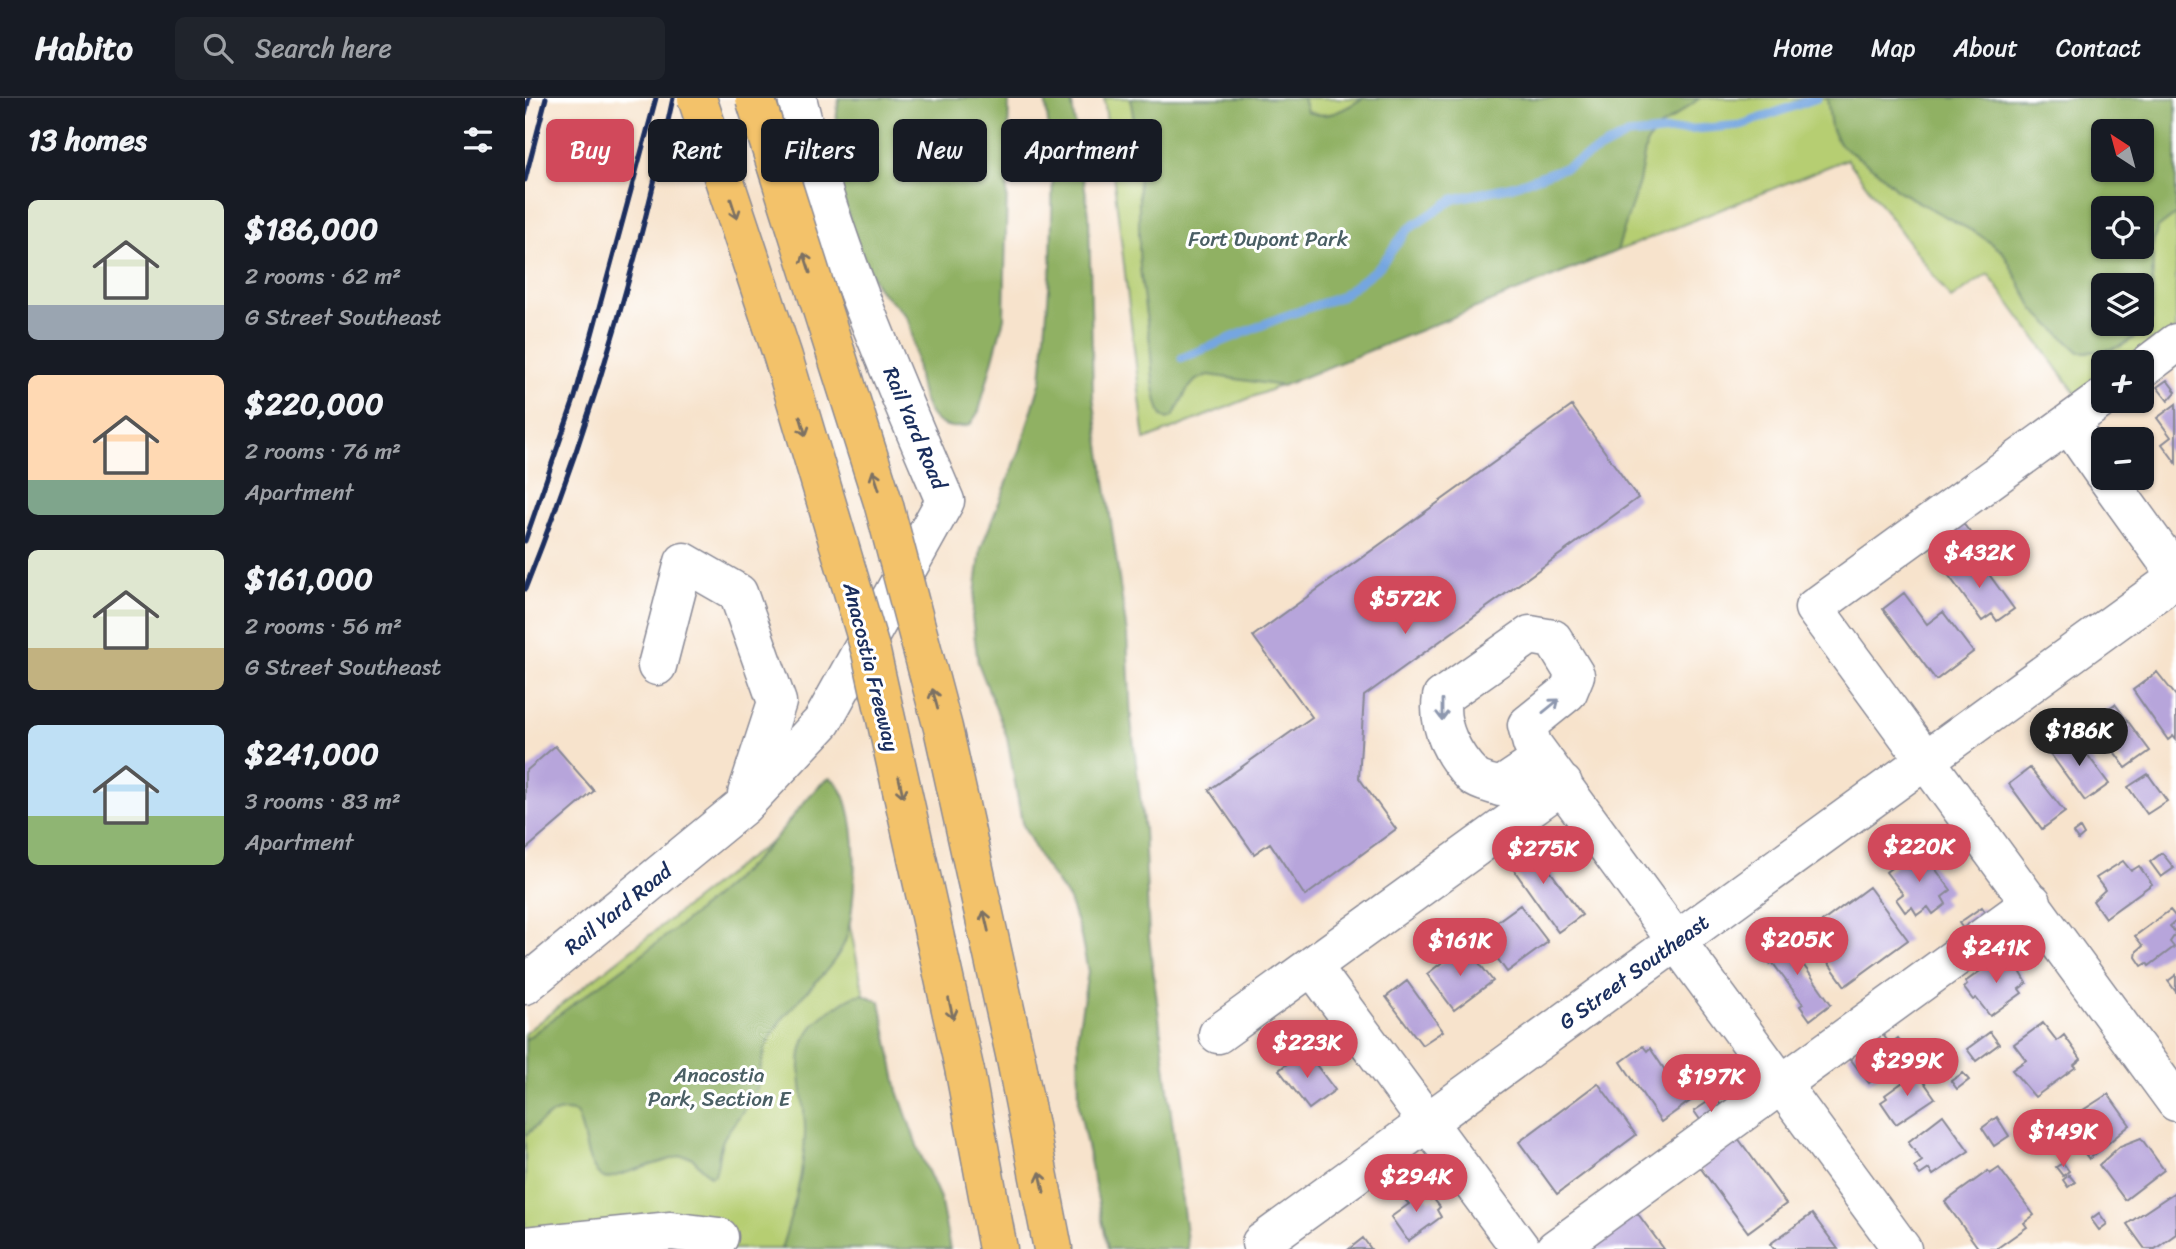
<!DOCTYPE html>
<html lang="en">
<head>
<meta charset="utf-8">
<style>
  body { margin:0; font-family:Sriracha,sans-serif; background:#20242c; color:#f1f3f6; height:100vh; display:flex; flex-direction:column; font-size:26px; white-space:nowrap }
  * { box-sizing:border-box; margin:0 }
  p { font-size:23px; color:#9ea1a6 }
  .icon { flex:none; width:38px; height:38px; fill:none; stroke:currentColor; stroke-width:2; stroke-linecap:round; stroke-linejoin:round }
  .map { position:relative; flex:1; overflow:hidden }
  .side { display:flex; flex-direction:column; background:#171b24; width:525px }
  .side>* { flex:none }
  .guide { position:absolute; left:21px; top:21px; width:665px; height:63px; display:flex; gap:14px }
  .needle { width:46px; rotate:324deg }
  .controls { position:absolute; left:1566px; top:21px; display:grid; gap:14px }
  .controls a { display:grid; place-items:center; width:63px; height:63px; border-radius:10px; background:#171b24; box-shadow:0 2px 5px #0004; font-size:35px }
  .price { position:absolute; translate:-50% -60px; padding:0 16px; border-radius:24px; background:#d1495b; color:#fff; font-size:23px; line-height:46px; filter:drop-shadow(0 2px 4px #0008) }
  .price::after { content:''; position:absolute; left:50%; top:42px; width:21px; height:16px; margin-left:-10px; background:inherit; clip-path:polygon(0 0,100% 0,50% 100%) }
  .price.active { background:#222; color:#fff }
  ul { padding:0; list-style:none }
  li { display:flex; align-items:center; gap:21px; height:175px; padding:0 28px }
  li span { display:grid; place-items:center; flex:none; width:196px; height:140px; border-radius:10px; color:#555 }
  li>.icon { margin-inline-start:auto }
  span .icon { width:84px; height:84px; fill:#fffc; stroke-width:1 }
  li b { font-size:30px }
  h2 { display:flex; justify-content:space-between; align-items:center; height:84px; padding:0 28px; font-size:30px }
  .pill { padding:0 24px; border-radius:10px; background:#171b24; box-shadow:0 2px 5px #0004; font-size:24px; line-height:63px }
  .pill.active { background:#d1495b; color:#fff }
  header { display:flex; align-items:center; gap:42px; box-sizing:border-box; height:98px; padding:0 35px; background:#171b24; border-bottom:2px solid #363941 }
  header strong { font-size:33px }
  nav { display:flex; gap:38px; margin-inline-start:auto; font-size:24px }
  .search { width:490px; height:63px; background:#20242c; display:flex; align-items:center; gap:18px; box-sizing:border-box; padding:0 24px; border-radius:10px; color:#9ea1a6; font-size:26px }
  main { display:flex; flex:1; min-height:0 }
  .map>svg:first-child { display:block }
  .green { fill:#b6ce72; stroke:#687e68; stroke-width:2; fill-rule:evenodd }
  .forest { fill:#90b164; stroke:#567061; stroke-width:2; fill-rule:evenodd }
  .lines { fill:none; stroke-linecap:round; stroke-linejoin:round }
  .stream { stroke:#75a6e0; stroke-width:9 }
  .building { fill:#b7a5db }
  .minor-casing { stroke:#898995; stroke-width:41 }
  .highway-casing { stroke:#898995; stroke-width:41 }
  .minor { stroke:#fff; stroke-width:38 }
  .highway { stroke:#f3c26a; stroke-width:38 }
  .rail { stroke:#1b2f5e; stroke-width:5 }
  .highway-bridge-casing { stroke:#898995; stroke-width:41; stroke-linecap:butt }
  .highway-bridge { stroke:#f3c26a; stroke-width:38 }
  .oneway { stroke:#7c7163 }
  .oneway2 { stroke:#8d97ae }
  .labels { text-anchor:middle; stroke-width:6; stroke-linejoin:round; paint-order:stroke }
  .park-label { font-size:21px; fill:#4a5f64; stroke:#fff }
  .street-label { font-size:21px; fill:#1b2f5e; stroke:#fff }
</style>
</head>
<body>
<header>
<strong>Habito</strong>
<div class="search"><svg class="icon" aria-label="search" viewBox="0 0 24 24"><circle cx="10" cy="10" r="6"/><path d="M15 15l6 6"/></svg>Search here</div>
<nav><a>Home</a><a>Map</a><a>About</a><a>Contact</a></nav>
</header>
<main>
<section class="side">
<h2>13 homes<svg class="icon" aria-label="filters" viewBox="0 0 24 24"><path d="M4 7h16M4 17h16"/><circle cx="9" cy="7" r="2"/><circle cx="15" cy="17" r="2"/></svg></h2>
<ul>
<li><span style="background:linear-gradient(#dfe7d0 75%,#9aa5b1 0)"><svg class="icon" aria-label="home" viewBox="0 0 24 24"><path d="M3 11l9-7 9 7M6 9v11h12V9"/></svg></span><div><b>$186,000</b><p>2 rooms · 62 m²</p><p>G Street Southeast</p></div></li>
<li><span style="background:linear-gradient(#ffd9b3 75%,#7fa58c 0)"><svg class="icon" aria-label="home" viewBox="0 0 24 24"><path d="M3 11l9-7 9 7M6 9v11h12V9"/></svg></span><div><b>$220,000</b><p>2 rooms · 76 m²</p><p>Apartment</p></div></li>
<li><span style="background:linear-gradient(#dfe7d0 70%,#c2b280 0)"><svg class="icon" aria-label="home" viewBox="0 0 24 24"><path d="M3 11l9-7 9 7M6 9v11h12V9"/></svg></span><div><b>$161,000</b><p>2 rooms · 56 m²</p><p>G Street Southeast</p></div></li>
<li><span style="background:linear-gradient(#bfe0f5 65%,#8fb573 0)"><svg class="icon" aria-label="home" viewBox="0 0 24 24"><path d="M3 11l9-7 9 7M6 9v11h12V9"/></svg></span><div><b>$241,000</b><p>3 rooms · 83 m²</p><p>Apartment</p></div></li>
</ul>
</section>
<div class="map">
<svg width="1651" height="1151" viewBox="0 0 1651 1151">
  <rect width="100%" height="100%" fill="#fff"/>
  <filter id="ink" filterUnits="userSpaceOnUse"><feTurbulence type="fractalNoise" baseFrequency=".0143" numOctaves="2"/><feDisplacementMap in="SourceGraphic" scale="14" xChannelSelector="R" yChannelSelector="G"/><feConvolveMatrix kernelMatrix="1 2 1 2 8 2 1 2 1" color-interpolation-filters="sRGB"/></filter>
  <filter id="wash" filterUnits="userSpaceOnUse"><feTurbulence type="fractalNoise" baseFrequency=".00686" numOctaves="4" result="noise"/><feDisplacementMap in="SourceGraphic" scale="28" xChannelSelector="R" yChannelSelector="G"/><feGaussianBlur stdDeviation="1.57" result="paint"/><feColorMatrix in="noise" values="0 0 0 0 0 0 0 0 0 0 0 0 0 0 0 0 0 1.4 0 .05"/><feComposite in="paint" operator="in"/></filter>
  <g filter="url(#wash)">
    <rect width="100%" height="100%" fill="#f7e3cc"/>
    <path class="green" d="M579,0H1651V231L1605,264H1578V284L1555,301L1463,176L1426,201L1322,61L620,342ZM1578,33H1617V72H1578ZM1578,110H1617V149H1578ZM1578,187H1617V226H1578Z
      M300,706L391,1151H0V935L218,764Z"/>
    <path class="forest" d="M314,0H484L479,220L454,313L445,327C385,344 396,259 384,225C378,208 357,200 350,185C322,128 303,62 314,0Z
      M520,0H546L564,116L568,298L602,536L606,622L619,732L624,839L663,1151H583L554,1009L553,934L563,874L555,834L544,802L516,762L497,725L482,639L453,565L447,519L456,450L495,352L516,282L526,167L528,63Z
      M605,0H778L782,13C803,23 819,11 838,0H1175L1129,34L1121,47L1114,84L1092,153L757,288L684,277L671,282L662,292L648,319L642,321L637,318C627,296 627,268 625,245C621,213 614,180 614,149C614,98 615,50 605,0Z
      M1302,0H1651V116L1633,130L1628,144L1627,222C1601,250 1591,254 1554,254L1509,212L1478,154L1453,136L1373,93L1351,72L1314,46L1306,30ZM1578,33H1617V72H1578ZM1578,110H1617V149H1578ZM1617,187V226H1578V187Z
      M305,680C338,696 333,818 318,848C302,880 264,905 245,940C236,956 236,973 231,991C225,1008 208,1024 199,1040C193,1051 194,1065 190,1076L185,1078L166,1059L156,1058L81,1081C58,1071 62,1035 51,1015C29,1007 16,1024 0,1038V942C83,878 173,823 245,746C259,731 290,686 305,680Z
      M338,896L355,904L373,993L394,1053L415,1100L425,1151H256C268,1113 279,1076 280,1035C281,989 257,944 305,913C316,906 325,897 338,896Z"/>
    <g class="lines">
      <path class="stream" d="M657,260L757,219L815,199L855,168L882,132L929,101L988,88L1041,69L1102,37L1216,27L1292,0"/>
    </g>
    <g id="blocks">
      <path class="building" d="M1642,282L1651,294L1643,303L1632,289Z
        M1651,306V365L1637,346L1646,339L1632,320Z
        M1047,308L1113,400L839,598L834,680L871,731L780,798L745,745L729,756L684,692L787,619L728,538Z
        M1437,424L1454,446L1441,456L1425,433Z
        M1433,460L1443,473L1455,464L1489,511L1472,523L1467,516L1457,523L1419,471Z
        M1379,495L1402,526L1418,514L1448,554L1411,582L1358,511Z
        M1632,574L1651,598V642L1648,638L1643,642L1608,592Z
        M1590,606L1625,653L1601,670L1567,623Z
        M1548,637L1584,686L1560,703L1524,654Z
        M30,648L69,693L0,752V674Z
        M1505,670L1540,714L1517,731L1484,686Z
        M1623,676L1642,703L1622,716L1603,689Z
        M1555,730L1559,737L1553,742L1548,735Z
        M1002,741L1057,817L1033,834L979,758Z
        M1394,749L1426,792L1417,799L1421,806L1408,816L1403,809L1392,817L1387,809L1380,814L1371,801L1378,796L1361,774Z
        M1637,755L1649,770L1636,779L1625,764Z
        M1598,763L1606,773L1614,768L1627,786L1580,820L1568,803L1580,792L1571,780Z
        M1344,789L1383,842L1320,888L1282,835Z
        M995,807L1023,844L982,874L955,836Z
        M1457,809L1470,828L1448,844L1434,825Z
        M1645,812L1651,819V823L1645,828L1651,835L1645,844L1649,849L1624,868L1622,865L1617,868L1611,859L1612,853L1618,848L1610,838Z
        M1258,838L1306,906L1285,922L1275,908L1278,906L1273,899L1247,864L1245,866L1236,854Z
        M940,847L968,883L929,912L902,876Z
        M1482,860L1490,870L1492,868L1502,885L1494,891L1497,895L1465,918L1451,900L1448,902L1439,890L1442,887L1440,884L1472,861L1475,865Z
        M1651,877V894L1643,883Z
        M882,883L918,933L897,947L861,899Z
        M1518,925L1532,943L1539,937L1556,961L1549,967L1551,969L1510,999L1487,972L1501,962L1489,946Z
        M1356,934L1365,946L1373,940L1384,956L1344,985L1323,958Z
        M1465,934L1474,946L1451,963L1442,951Z
        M1118,948L1122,953L1125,950L1150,987L1159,980L1172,998L1136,1024L1096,964Z
        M780,952L810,992L784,1011L754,972Z
        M1392,974L1410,1000L1371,1026L1356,1004L1362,1000L1360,997Z
        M1438,975L1444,982L1432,991L1426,983Z
        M1073,985L1111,1037L1032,1096L994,1044Z
        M1583,996L1605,1027L1564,1061L1548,1040L1539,1047L1531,1036L1541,1028L1538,1025Z
        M1190,999L1204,1019L1183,1033L1169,1013Z
        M1418,1017L1444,1053L1408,1077L1404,1071L1395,1077L1389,1069L1397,1063L1383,1044Z
        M1472,1019L1484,1038L1469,1048L1457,1030Z
        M1210,1036L1261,1106L1223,1134L1171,1064Z
        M1616,1040L1639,1072L1600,1102L1574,1067L1595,1048Z
        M1538,1065L1544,1073L1538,1078L1531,1069Z
        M1474,1070L1509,1117L1499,1125L1502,1129L1471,1151H1454L1420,1104L1463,1073L1465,1076Z
        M1544,1077L1550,1084L1543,1089L1538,1082Z
        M891,1090L905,1102L908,1100L915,1109L912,1112L916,1119L883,1143L866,1119L884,1106L878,1100Z
        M1650,1094L1651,1136L1630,1151H1620L1602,1126Z
        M1110,1112L1139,1151H1058Z
        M1574,1115L1582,1126L1574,1132L1566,1121Z
        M1287,1116L1313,1151H1249L1245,1146Z
        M838,1140L846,1151H824Z"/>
    </g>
  </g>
  <g filter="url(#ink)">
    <use href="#blocks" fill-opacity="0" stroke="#898995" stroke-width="2"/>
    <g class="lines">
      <g class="minor-casing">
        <path id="minor" d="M1617,271L1651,245
          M1578,300L1289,510L1651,1004
          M1544,326L1578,375
          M1582,380L1651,476
          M132,568L159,464L213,495L252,604L222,696
          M1017,661L975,689C967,686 955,684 949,679C928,658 912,628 917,599L1005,537L1028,541L1050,577L1043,594L1002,627L1007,646L1377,1151
          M787,868L996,1151
          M0,887L218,708L297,624L420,403C364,272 305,139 272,0
          M693,936L1038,686
          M736,1145L1651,480
          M0,1148L146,1133L194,1139
          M1030,1151L1507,804"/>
      </g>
      <g class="highway-casing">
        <path id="highway" d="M491,961L528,1151
          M440,974L473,1151"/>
      </g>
      <use href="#minor" class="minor"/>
      <use href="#highway" class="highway"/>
      <path class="rail" d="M0,16L4,0
        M0,82L21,0
        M0,443L50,299L131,0
        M0,491C63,333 113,167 148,0"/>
      <g class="highway-bridge-casing">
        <path id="highway-bridge" d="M172,0L258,259L346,554L440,974
          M230,0L358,404L418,630L491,961"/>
      </g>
      <use href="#highway-bridge" class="highway-bridge"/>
    </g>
    <defs><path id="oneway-shaft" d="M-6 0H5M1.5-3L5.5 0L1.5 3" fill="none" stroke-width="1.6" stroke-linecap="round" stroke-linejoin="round" transform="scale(1.75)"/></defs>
    <g class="oneway">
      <use href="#oneway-shaft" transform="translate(209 111) rotate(72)"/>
      <use href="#oneway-shaft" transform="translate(282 165) rotate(-108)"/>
      <use href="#oneway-shaft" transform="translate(278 328) rotate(73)"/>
      <use href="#oneway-shaft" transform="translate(351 382) rotate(-108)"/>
      <use href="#oneway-shaft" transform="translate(410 601) rotate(-105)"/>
      <use href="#oneway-shaft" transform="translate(376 689) rotate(77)"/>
      <use href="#oneway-shaft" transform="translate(461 823) rotate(-103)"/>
      <use href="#oneway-shaft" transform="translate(426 911) rotate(77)"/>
      <use href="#oneway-shaft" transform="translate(517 1084) rotate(-102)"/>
    </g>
    <g class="oneway2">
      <use href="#oneway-shaft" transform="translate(1026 608) rotate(-39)"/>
      <use href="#oneway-shaft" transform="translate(917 612) rotate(90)"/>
    </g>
  </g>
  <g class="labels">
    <g class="park-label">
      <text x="743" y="148">Fort Dupont Park</text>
      <text x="194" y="984">Anacostia<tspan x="194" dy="24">Park, Section E</tspan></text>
    </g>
    <g class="street-label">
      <text transform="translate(390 330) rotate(67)" y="7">Rail Yard Road</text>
      <text transform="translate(346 569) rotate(76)" y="7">Anacostia Freeway</text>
      <text transform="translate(93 811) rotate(-39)" y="7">Rail Yard Road</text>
      <text transform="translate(1109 874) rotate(-36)" y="7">G Street Southeast</text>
    </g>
  </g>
</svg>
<div class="controls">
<a><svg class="needle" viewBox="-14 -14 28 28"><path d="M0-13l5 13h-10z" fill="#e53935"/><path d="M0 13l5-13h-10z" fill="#9ea1a6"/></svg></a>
<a><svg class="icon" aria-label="locate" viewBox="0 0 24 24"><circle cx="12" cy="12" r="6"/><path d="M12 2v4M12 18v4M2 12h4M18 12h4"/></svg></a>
<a><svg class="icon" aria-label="layers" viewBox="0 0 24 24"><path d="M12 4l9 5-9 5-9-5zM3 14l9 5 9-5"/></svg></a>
<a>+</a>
<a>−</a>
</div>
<b class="price" style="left:1454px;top:492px">$432K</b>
<b class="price" style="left:880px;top:538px">$572K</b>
<b class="price active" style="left:1554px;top:670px">$186K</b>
<b class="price" style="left:1394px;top:786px">$220K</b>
<b class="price" style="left:1018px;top:788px">$275K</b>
<b class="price" style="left:1272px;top:879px">$205K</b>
<b class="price" style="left:935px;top:880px">$161K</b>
<b class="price" style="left:1471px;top:887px">$241K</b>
<b class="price" style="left:782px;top:982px">$223K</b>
<b class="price" style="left:1382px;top:1000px">$299K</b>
<b class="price" style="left:1186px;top:1016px">$197K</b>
<b class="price" style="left:1538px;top:1071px">$149K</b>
<b class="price" style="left:891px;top:1116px">$294K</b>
<div class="guide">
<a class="pill active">Buy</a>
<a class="pill">Rent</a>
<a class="pill">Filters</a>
<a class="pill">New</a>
<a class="pill">Apartment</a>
</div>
</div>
</main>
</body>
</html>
